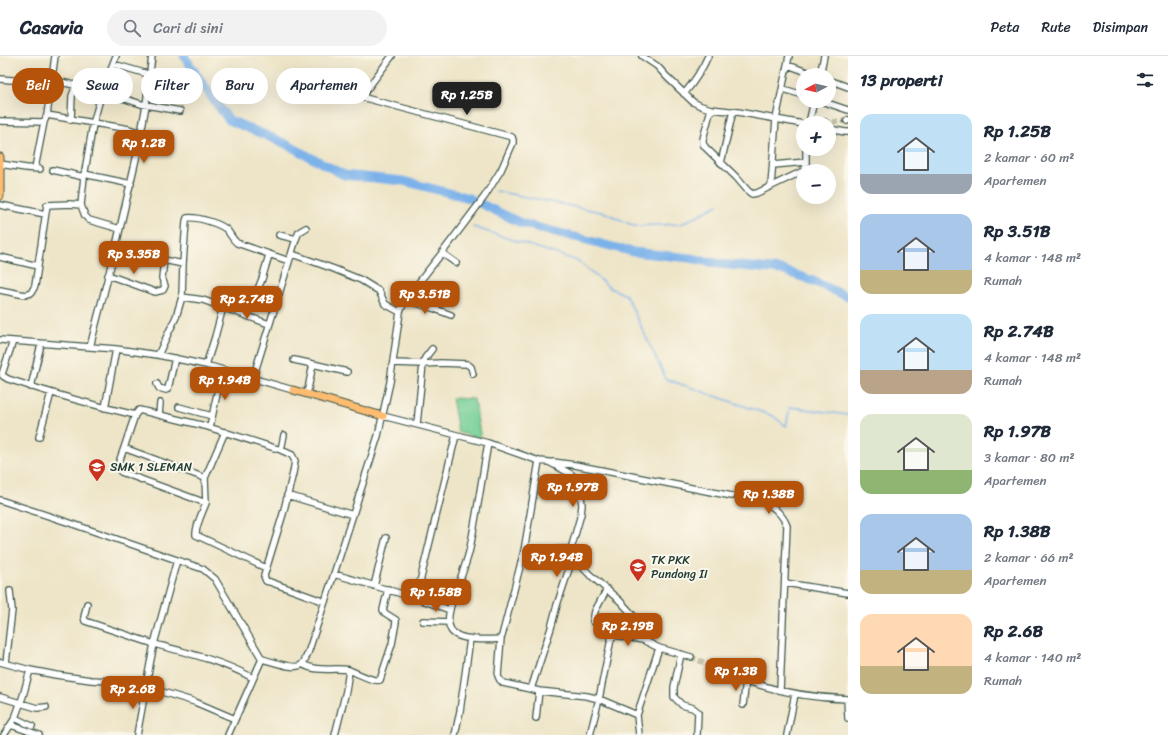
<!DOCTYPE html>
<html lang="id">
<head>
<meta charset="utf-8">
<style>
  body { margin:0; font-family:Sriracha,sans-serif; background:#f2f2f3; color:#1f2937; height:100vh; display:flex; flex-direction:column; font-size:15px; white-space:nowrap }
  * { box-sizing:border-box; margin:0 }
  p { font-size:13px; color:#747a83 }
  .icon { flex:none; width:22px; height:22px; fill:none; stroke:currentColor; stroke-width:2; stroke-linecap:round; stroke-linejoin:round }
  .map { position:relative; flex:1; overflow:hidden }
  .side { display:flex; flex-direction:column; background:#fff; width:320px }
  .side>* { flex:none }
  .banner { position:absolute; left:12px; top:12px; width:380px; height:36px; display:flex; gap:8px }
  .needle { width:26px; rotate:263deg }
  .controls { position:absolute; left:796px; top:12px; display:grid; gap:8px }
  .controls a { display:grid; place-items:center; width:40px; height:40px; border-radius:50%; background:#fff; box-shadow:0 4px 16px #0002; font-size:20px }
  .price { position:absolute; translate:-50% -34px; padding:0 9px; border-radius:8px; background:#b45309; color:#fff; font-size:13px; line-height:26px; filter:drop-shadow(0 1px 2px #0008) }
  .price::after { content:''; position:absolute; left:50%; top:24px; width:12px; height:9px; margin-left:-6px; background:inherit; clip-path:polygon(0 0,100% 0,50% 100%) }
  .price.current { background:#222; color:#fff }
  ul { padding:0; list-style:none }
  li { display:flex; align-items:center; gap:12px; height:100px; padding:0 12px }
  li span { display:grid; place-items:center; flex:none; width:112px; height:80px; border-radius:12px; color:#555 }
  li>.icon { margin-inline-start:auto }
  span .icon { width:48px; height:48px; fill:#fffc; stroke-width:1 }
  li b { font-size:17px }
  h2 { display:flex; justify-content:space-between; align-items:center; height:48px; padding:0 12px; font-size:17px }
  .chip { padding:0 14px; border-radius:18px; background:#fff; box-shadow:0 4px 16px #0002; font-size:14px; line-height:36px }
  .chip.current { background:#b45309; color:#fff }
  header { display:flex; align-items:center; gap:24px; box-sizing:border-box; height:56px; padding:0 20px; background:#fff; border-bottom:1px solid #e0e1e3 }
  header strong { font-size:19px }
  nav { display:flex; gap:22px; margin-inline-start:auto; font-size:14px }
  .search { width:280px; height:36px; background:#f2f2f3; display:flex; align-items:center; gap:10px; box-sizing:border-box; padding:0 14px; border-radius:22px; color:#747a83; font-size:15px }
  main { display:flex; flex:1; min-height:0 }
  .map>svg:first-child { display:block }
  .green { fill:#75cf95; stroke:#4a8664 }
  .lines { fill:none; stroke-linecap:round; stroke-linejoin:round }
  .stream { stroke:#7bb2ea; stroke-width:1.5 }
  .river { stroke:#7bb2ea; stroke-width:9 }
  .minor-tunnel { stroke:#c5c3aa; stroke-width:5.5; stroke-dasharray:5.5 3; stroke-linecap:butt }
  .minor-casing { stroke:#3e564a; stroke-width:8 }
  .major-casing { stroke:#3e564a; stroke-width:9 }
  .minor { stroke:#fff; stroke-width:5.5 }
  .major { stroke:#fdbc70; stroke-width:7 }
  .labels { text-anchor:middle; stroke-width:4; stroke-linejoin:round; paint-order:stroke }
  .poi-label { font-size:12px; fill:#1f3d34; stroke:#fbf7ec; text-anchor:start }
</style>
</head>
<body>
<header>
<strong>Casavia</strong>
<div class="search"><svg class="icon" aria-label="search" viewBox="0 0 24 24"><circle cx="10" cy="10" r="6"/><path d="M15 15l6 6"/></svg>Cari di sini</div>
<nav><a>Peta</a><a>Rute</a><a>Disimpan</a></nav>
</header>
<main>
<div class="map">
<svg width="848" height="679" viewBox="0 0 848 679">
  <rect width="100%" height="100%" fill="#fbf7ec"/>
  <filter id="ink" filterUnits="userSpaceOnUse"><feTurbulence type="fractalNoise" baseFrequency=".025" numOctaves="2"/><feDisplacementMap in="SourceGraphic" scale="8" xChannelSelector="R" yChannelSelector="G"/><feConvolveMatrix kernelMatrix="1 2 1 2 8 2 1 2 1" color-interpolation-filters="sRGB"/></filter>
  <filter id="wash" filterUnits="userSpaceOnUse"><feTurbulence type="fractalNoise" baseFrequency=".012" numOctaves="4" result="noise"/><feDisplacementMap in="SourceGraphic" scale="16" xChannelSelector="R" yChannelSelector="G"/><feGaussianBlur stdDeviation="0.9" result="paint"/><feColorMatrix in="noise" values="0 0 0 0 0 0 0 0 0 0 0 0 0 0 0 0 0 1.4 0 .05"/><feComposite in="paint" operator="in"/></filter>
  <g filter="url(#wash)">
    <rect width="100%" height="100%" fill="#eee5c8"/>
    <path class="green" d="M452,342L474,343L481,383L458,376Z"/>
    <g class="lines">
      <path class="stream" d="M496,135L606,157L634,170L681,168L718,149
        M473,171L578,205L610,232L626,239L666,323L773,360L786,370L790,351L848,359"/>
      <path class="river" d="M184,0L211,40L229,64L282,86L344,119L403,125L469,142L521,167L633,196L690,202L720,208L782,214L811,224L848,241"/>
    </g>
  </g>
  <g filter="url(#ink)">
    <g class="lines">
      <path class="minor-tunnel" d="M824,66L847,65
        M732,440L754,444
        M691,601L712,610"/>
      <g class="minor-casing">
        <path id="minor" d="M116,0L102,36L93,68L84,121L81,149L85,160L89,164L120,173
          M152,0L146,49L141,77H149L169,82
          M642,0L657,10L666,20L693,46L701,50L711,53L738,56L803,68
          M113,8L165,23
          M788,9L815,19
          M820,19L824,0
          M0,23L24,25
          M51,24L98,34L141,48L180,55
          M829,24L848,31
          M783,33L803,39
          M684,38C694,26 702,14 708,0
          M821,45L848,54
          M711,53L703,83V88L706,92L736,121L748,135L752,138L757,137L803,115
          M47,59L55,0
          M71,64L72,40L76,29
          M0,65L44,66L47,59L129,73L141,77V81L115,194L90,291
          M847,65L848,64
          M809,67L814,45
          M818,67L824,66
          M829,73L845,76H848
          M721,107L733,55
          M0,108L26,112L40,113
          M773,109L806,106
          M35,112L44,66
          M53,114L84,121
          M803,115L806,111V93
          M84,118L131,128
          M771,130L776,63L789,0
          M0,149L45,158
          M279,179L296,183
          M115,194L183,208
          M442,197L456,207
          M292,198L334,213L361,224L379,235L385,248L400,256
          M0,201L38,210
          M108,219L155,236L163,234L165,230L162,222L164,204
          M0,234L25,239L31,237L35,230L47,149L70,148L81,149
          M182,241L203,244L269,268
          M405,244L430,251L451,259
          M221,251L226,240
          M0,284L116,293L158,299L206,309L293,334
          M13,285L2,318L3,320L8,323C50,337 92,349 135,359L139,354L205,370L281,394L292,399L295,405L293,417L283,458L264,520L266,525L270,526L325,546
          M158,299L176,261L182,241L183,208L186,165L187,162C196,160 221,168 227,174C231,179 232,183 237,187L289,205
          M294,304L313,308L307,338
          M393,307L423,308L441,307L467,308L471,311L473,318
          M313,308L347,316
          M206,309L215,281L223,251L227,248C234,250 243,256 249,255L262,223L269,199
          M253,322L296,183L299,176L306,172
          M157,328L159,332L166,334L168,333L175,302
          M31,331L41,288
          M179,351L212,360
          M105,352L116,293
          M135,359L124,392L119,406L118,411L121,416L206,447C203,455 195,471 196,479L266,512
          M159,359L160,347
          M383,360L488,387L539,405L549,406L571,418L577,425L581,440L582,449L581,458L571,493L573,501L588,517L620,545L632,558L637,565L643,584L659,592L691,601
          M417,368L423,308L425,302L432,293
          M210,371L222,314
          M39,381L51,337
          M488,387C482,422 477,457 470,492C468,502 464,512 461,521C457,534 443,561 451,574C457,585 488,584 500,583L502,580L524,495L571,493
          M124,392L205,422
          M281,394L284,379
          M553,406L575,409L732,440
          M287,439L353,459
          M0,444L67,466L203,513L215,523L262,603
          M754,444C757,445 761,445 764,446C774,450 784,461 787,470L780,634
          M206,447L205,422L225,376
          M524,495L539,405
          M334,518L416,542L450,554
          M785,527L848,537
          M374,530L386,482
          M607,533L595,555L593,565L596,567L609,575L614,579L643,584
          M416,542L456,379
          M87,548L84,561L85,565L154,588L177,504
          M423,565L448,566
          M501,582L498,620L500,624L503,627L539,635L587,640L599,643L637,659
          M681,598L674,631V641L682,649L693,652L698,656L697,679
          M0,606L30,614L56,619L91,624L127,626L138,628L146,631L195,646L235,663
          M6,607L12,554L10,535
          M302,608C318,617 333,611 349,614L346,635L335,679
          M712,610C724,615 735,621 747,625C779,636 814,642 848,643
          M349,614C357,617 373,626 380,624L392,588L396,566V564L385,557L383,554L388,533
          M531,633L551,572L557,549L573,501
          M0,641L37,652L46,651
          M847,643L848,662
          M743,649L746,624
          M15,662L32,670
          M536,662L539,635
          M11,669L39,679
          M4,679L15,662L23,640L30,614
          M137,679L150,608L154,588C188,597 222,605 253,622
          M228,679L262,603C270,605 297,615 302,608C305,606 306,600 308,597L334,518L378,380L390,326L400,256L405,244L442,197L485,140L501,114L513,87V84L512,81L365,42L364,37L392,0
          M455,679L460,655L470,583
          M590,679L599,643L611,583L614,579
          M639,679L637,659L659,592
          M787,679L795,638"/>
      </g>
      <g class="major-casing">
        <path id="major" d="M0,101V140
          M293,334L383,360"/>
      </g>
      <use href="#minor" class="minor"/>
      <use href="#major" class="major"/>
    </g>
  </g>
  <defs>
    <g id="school-pin" transform="scale(0.9)"><path d="M0 17L-7.5 6A9.5 9.5 0 1 1 7.5 6Z" fill="#c8321e" stroke="#fbf7ec"/><path d="M0-5L7-2L0 1L-7-2ZM-4 1L0 2.5L4 1V4Q0 6-4 4Z" fill="#fff"/></g>
  </defs>
  <g fill-rule="evenodd">
    <use href="#school-pin" x="97" y="411"/>
    <use href="#school-pin" x="638" y="511"/>
  </g>
  <g class="labels">
    <g class="poi-label">
      <text x="110" y="415">SMK 1 SLEMAN</text>
      <text x="651" y="508">TK PKK<tspan x="651" dy="14">Pundong II</tspan></text>
    </g>
  </g>
</svg>
<div class="controls">
<a><svg class="needle" viewBox="-14 -14 28 28"><path d="M0-13l5 13h-10z" fill="#e53935"/><path d="M0 13l5-13h-10z" fill="#747a83"/></svg></a>
<a>+</a>
<a>−</a>
</div>
<b class="price current" style="left:467px;top:60px">Rp 1.25B</b>
<b class="price" style="left:144px;top:108px">Rp 1.2B</b>
<b class="price" style="left:134px;top:219px">Rp 3.35B</b>
<b class="price" style="left:425px;top:259px">Rp 3.51B</b>
<b class="price" style="left:247px;top:264px">Rp 2.74B</b>
<b class="price" style="left:225px;top:345px">Rp 1.94B</b>
<b class="price" style="left:573px;top:452px">Rp 1.97B</b>
<b class="price" style="left:769px;top:459px">Rp 1.38B</b>
<b class="price" style="left:557px;top:522px">Rp 1.94B</b>
<b class="price" style="left:436px;top:557px">Rp 1.58B</b>
<b class="price" style="left:628px;top:591px">Rp 2.19B</b>
<b class="price" style="left:736px;top:636px">Rp 1.3B</b>
<b class="price" style="left:133px;top:654px">Rp 2.6B</b>
<div class="banner">
<a class="chip current">Beli</a>
<a class="chip">Sewa</a>
<a class="chip">Filter</a>
<a class="chip">Baru</a>
<a class="chip">Apartemen</a>
</div>
</div>
<section class="side">
<h2>13 properti<svg class="icon" aria-label="filters" viewBox="0 0 24 24"><path d="M4 7h16M4 17h16"/><circle cx="9" cy="7" r="2"/><circle cx="15" cy="17" r="2"/></svg></h2>
<ul>
<li><span style="background:linear-gradient(#bfe0f5 75%,#9aa5b1 0)"><svg class="icon" aria-label="home" viewBox="0 0 24 24"><path d="M3 11l9-7 9 7M6 9v11h12V9"/></svg></span><div><b>Rp 1.25B</b><p>2 kamar · 60 m²</p><p>Apartemen</p></div></li>
<li><span style="background:linear-gradient(#a9c7e8 70%,#c2b280 0)"><svg class="icon" aria-label="home" viewBox="0 0 24 24"><path d="M3 11l9-7 9 7M6 9v11h12V9"/></svg></span><div><b>Rp 3.51B</b><p>4 kamar · 148 m²</p><p>Rumah</p></div></li>
<li><span style="background:linear-gradient(#bfe0f5 70%,#b9a48a 0)"><svg class="icon" aria-label="home" viewBox="0 0 24 24"><path d="M3 11l9-7 9 7M6 9v11h12V9"/></svg></span><div><b>Rp 2.74B</b><p>4 kamar · 148 m²</p><p>Rumah</p></div></li>
<li><span style="background:linear-gradient(#dfe7d0 70%,#8fb573 0)"><svg class="icon" aria-label="home" viewBox="0 0 24 24"><path d="M3 11l9-7 9 7M6 9v11h12V9"/></svg></span><div><b>Rp 1.97B</b><p>3 kamar · 80 m²</p><p>Apartemen</p></div></li>
<li><span style="background:linear-gradient(#a9c7e8 70%,#c2b280 0)"><svg class="icon" aria-label="home" viewBox="0 0 24 24"><path d="M3 11l9-7 9 7M6 9v11h12V9"/></svg></span><div><b>Rp 1.38B</b><p>2 kamar · 66 m²</p><p>Apartemen</p></div></li>
<li><span style="background:linear-gradient(#ffd9b3 65%,#c2b280 0)"><svg class="icon" aria-label="home" viewBox="0 0 24 24"><path d="M3 11l9-7 9 7M6 9v11h12V9"/></svg></span><div><b>Rp 2.6B</b><p>4 kamar · 140 m²</p><p>Rumah</p></div></li>
</ul>
</section>
</main>
</body>
</html>
